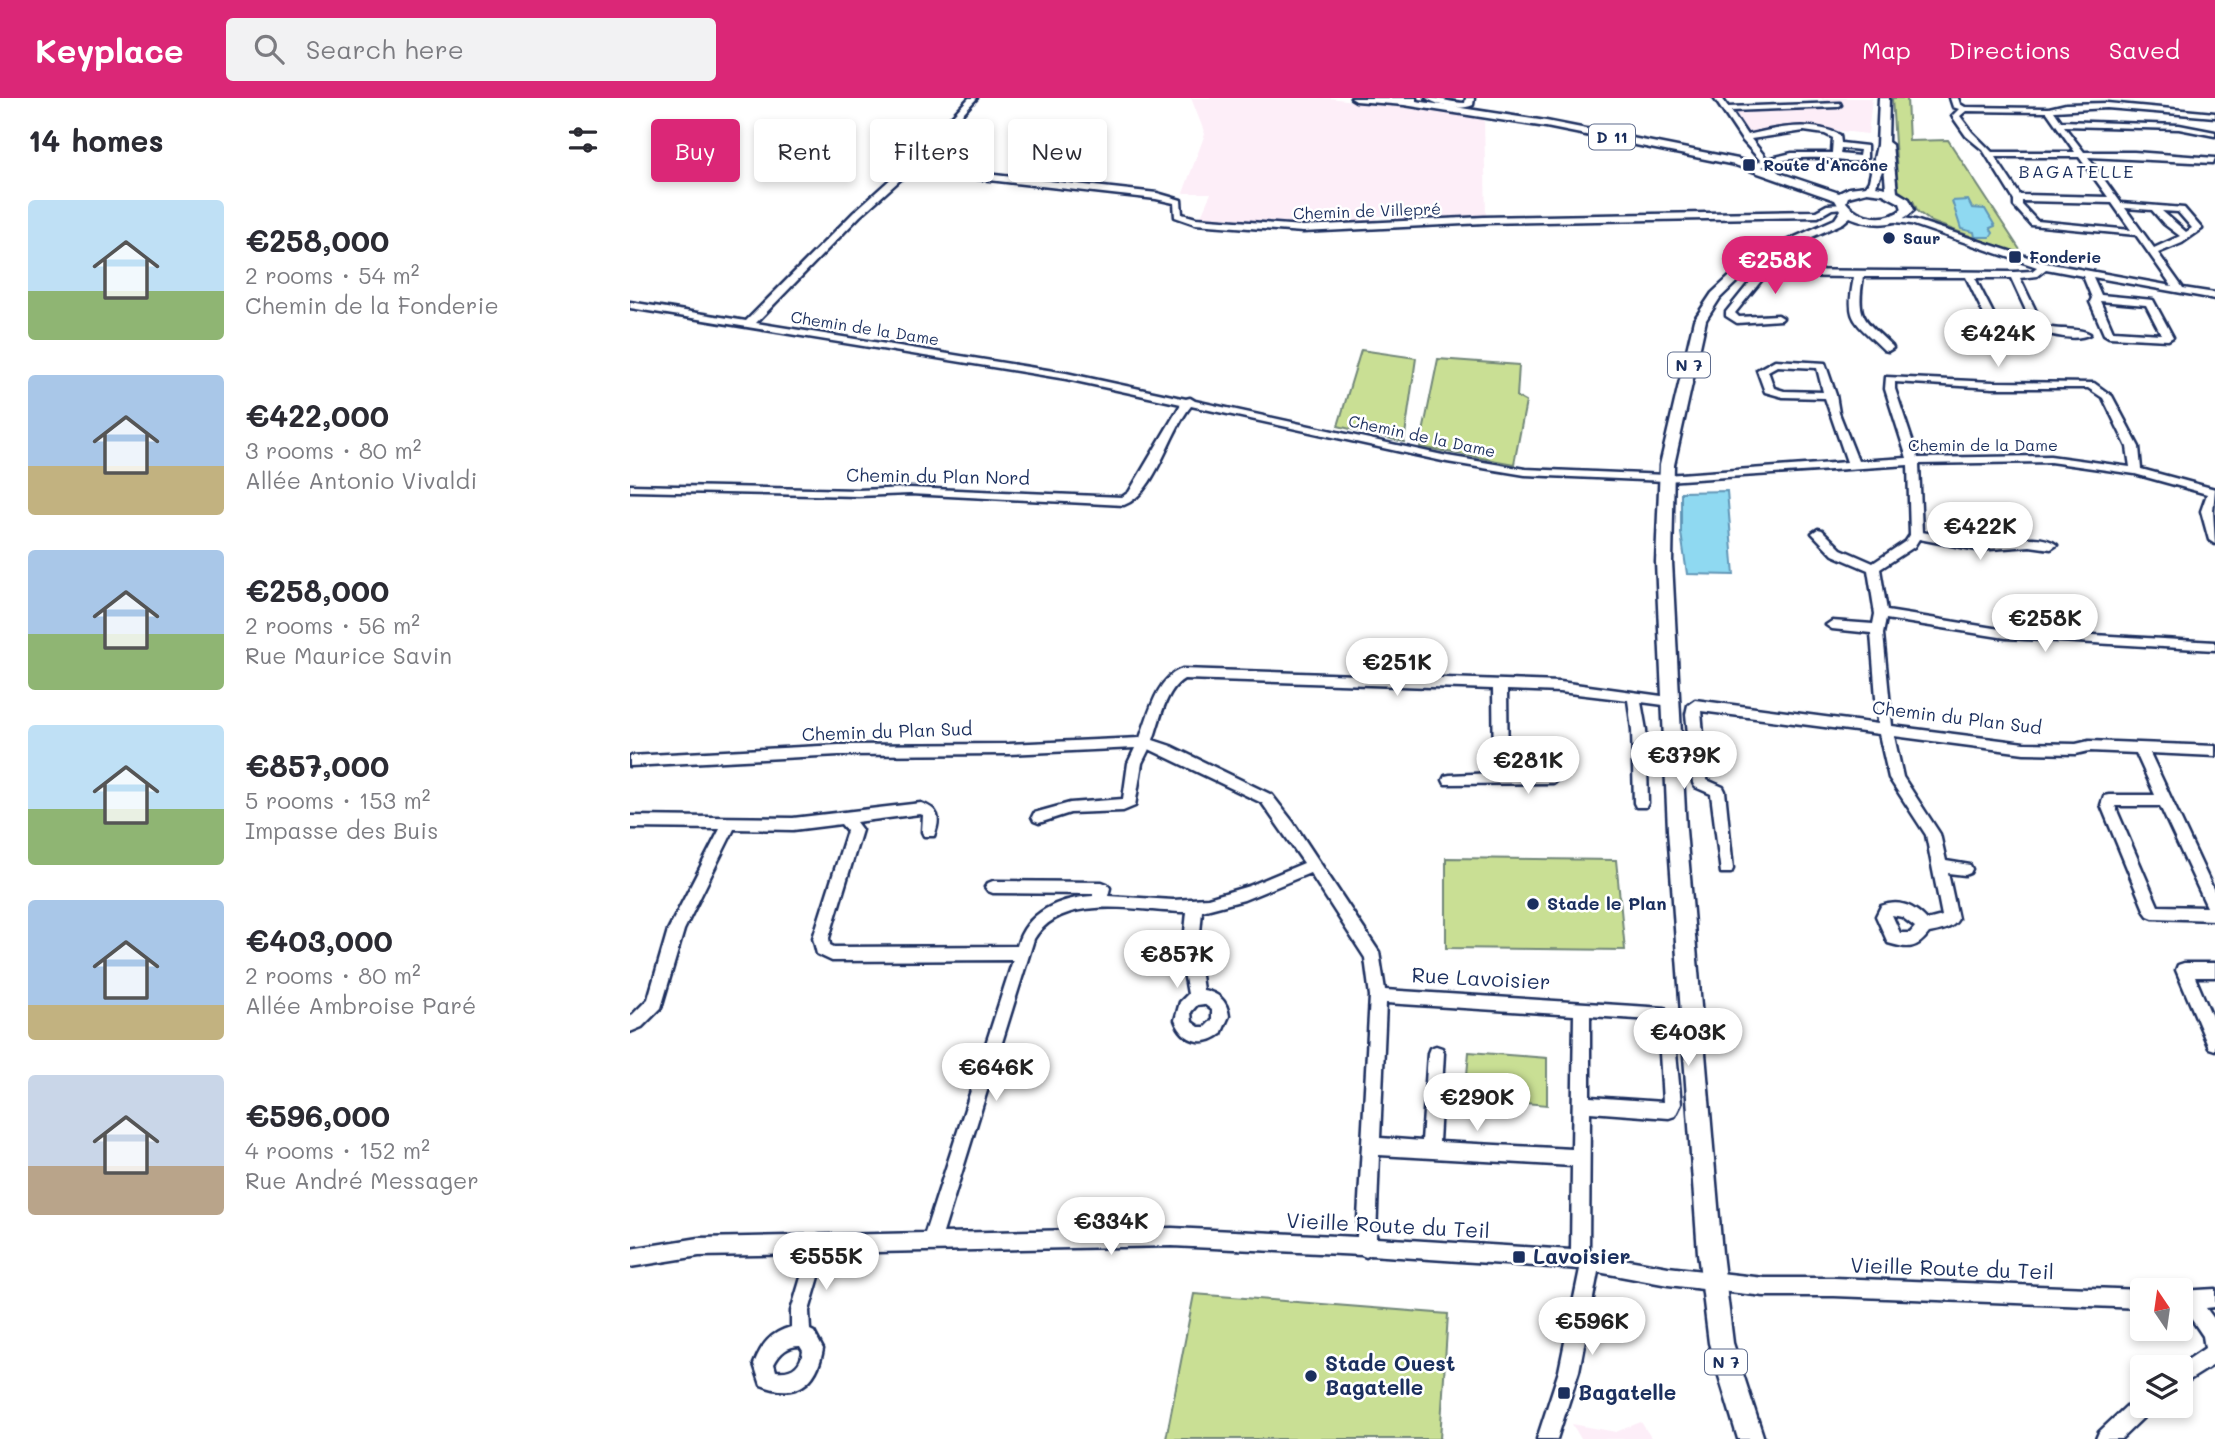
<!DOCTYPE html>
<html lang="en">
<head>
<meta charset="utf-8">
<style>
  body { margin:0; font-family:Mali,sans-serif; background:#f2f2f3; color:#2b2b33; height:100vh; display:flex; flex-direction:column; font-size:26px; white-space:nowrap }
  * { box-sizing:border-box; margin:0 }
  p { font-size:23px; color:#7c7c81 }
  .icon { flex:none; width:38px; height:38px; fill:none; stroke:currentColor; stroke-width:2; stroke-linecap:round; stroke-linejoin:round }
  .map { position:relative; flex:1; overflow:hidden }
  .panel { display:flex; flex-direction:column; background:#fff; width:630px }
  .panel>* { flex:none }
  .hud { position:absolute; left:21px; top:21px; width:665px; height:63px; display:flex; gap:14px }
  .needle { width:46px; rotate:347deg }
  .buttons { position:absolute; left:1500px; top:1180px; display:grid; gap:14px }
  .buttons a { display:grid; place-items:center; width:63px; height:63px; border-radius:7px; background:#fff; box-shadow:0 4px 10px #0003; font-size:35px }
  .price { position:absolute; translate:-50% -60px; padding:0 16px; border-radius:24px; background:#fff; color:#222; font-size:23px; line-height:46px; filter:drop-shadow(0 2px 4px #0008) }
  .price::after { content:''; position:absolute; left:50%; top:42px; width:21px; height:16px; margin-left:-10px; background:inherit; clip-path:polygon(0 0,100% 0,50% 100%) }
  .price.selected { background:#db2777; color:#fff }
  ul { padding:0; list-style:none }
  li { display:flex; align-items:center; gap:21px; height:175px; padding:0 28px }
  li span { display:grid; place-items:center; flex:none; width:196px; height:140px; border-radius:7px; color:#555 }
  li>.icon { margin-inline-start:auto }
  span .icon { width:84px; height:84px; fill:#fffc; stroke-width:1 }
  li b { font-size:30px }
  h2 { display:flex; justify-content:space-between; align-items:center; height:84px; padding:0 28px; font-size:30px }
  .chip { padding:0 24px; border-radius:7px; background:#fff; box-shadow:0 4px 10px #0003; font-size:24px; line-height:63px }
  .chip.selected { background:#db2777; color:#fff }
  header { display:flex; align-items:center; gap:42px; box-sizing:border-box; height:98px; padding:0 35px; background:#db2777; color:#fff }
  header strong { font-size:33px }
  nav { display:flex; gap:38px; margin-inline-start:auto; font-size:24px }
  .search { width:490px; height:63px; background:#f2f2f3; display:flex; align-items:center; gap:18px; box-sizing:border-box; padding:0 24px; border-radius:7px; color:#7c7c81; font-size:26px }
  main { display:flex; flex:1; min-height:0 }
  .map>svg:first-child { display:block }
  .built { fill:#fdeef8 }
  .green { fill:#c9df94; stroke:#728779; stroke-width:2 }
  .water { fill:#8fd9f1; stroke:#6195b6; stroke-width:2 }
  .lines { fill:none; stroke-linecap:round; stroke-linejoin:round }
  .minor-casing { stroke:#1b2f5e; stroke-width:5 }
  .major-casing { stroke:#1b2f5e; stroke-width:5 }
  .minor { fill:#fff; fill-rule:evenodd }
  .major { fill:#fff; fill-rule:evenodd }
  .poi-dot { fill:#1b2f5e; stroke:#fff; stroke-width:2.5 }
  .labels { text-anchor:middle; stroke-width:5; stroke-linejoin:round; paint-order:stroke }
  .shield { fill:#fff; stroke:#5f6d8e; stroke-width:2 }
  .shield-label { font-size:16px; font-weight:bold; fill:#1b2f5e }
  .far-poi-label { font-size:16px; font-weight:bold; fill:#1b2f5e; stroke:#fff; text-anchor:start }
  .far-street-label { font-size:16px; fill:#1b2f5e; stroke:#fff }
  .far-quarter-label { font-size:18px; letter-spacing:2px; fill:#1b2f5e; stroke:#fff }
  .street-label { font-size:18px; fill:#1b2f5e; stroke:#fff }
  .poi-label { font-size:18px; font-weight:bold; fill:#1b2f5e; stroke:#fff; text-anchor:start }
  .near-street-label { font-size:21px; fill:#1b2f5e; stroke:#fff }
  .near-poi-label { font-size:21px; font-weight:bold; fill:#1b2f5e; stroke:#fff; text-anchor:start }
</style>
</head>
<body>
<header>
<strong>Keyplace</strong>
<div class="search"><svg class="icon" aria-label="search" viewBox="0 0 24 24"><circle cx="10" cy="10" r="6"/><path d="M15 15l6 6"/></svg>Search here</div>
<nav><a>Map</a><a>Directions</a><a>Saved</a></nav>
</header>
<main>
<section class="panel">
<h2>14 homes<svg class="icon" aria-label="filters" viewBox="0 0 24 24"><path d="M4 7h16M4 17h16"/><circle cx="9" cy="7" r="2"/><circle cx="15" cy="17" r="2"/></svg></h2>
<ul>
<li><span style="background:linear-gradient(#bfe0f5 65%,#8fb573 0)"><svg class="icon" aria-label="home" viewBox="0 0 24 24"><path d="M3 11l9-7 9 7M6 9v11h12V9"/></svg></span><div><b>€258,000</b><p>2 rooms · 54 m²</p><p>Chemin de la Fonderie</p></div></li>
<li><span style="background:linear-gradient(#a9c7e8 65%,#c2b280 0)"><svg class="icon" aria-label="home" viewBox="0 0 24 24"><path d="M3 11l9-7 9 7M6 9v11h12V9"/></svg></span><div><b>€422,000</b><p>3 rooms · 80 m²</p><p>Allée Antonio Vivaldi</p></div></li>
<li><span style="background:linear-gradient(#a9c7e8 60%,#8fb573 0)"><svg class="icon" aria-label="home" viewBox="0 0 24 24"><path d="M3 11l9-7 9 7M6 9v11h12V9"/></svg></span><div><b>€258,000</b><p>2 rooms · 56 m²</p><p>Rue Maurice Savin</p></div></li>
<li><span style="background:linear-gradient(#bfe0f5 60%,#8fb573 0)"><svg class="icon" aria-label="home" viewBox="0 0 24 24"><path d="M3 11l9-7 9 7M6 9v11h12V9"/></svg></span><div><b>€857,000</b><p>5 rooms · 153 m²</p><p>Impasse des Buis</p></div></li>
<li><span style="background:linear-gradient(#a9c7e8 75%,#c2b280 0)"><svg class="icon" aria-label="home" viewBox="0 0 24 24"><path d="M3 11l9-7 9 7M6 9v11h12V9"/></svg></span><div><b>€403,000</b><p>2 rooms · 80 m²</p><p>Allée Ambroise Paré</p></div></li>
<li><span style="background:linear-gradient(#c9d6e8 65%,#b9a48a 0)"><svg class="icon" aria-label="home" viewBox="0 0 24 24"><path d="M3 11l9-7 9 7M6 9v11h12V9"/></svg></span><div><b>€596,000</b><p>4 rooms · 152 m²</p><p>Rue André Messager</p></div></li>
</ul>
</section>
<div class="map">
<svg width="1585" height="1341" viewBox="0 0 1585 1341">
  <rect width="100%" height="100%" fill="#fff"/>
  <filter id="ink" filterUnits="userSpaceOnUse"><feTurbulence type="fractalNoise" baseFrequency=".0143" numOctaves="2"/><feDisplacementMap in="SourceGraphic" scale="14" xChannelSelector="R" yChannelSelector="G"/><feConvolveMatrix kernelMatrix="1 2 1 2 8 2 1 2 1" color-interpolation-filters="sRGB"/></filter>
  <g filter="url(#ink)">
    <path class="built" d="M561,0H700L854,20L856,120L766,125L764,118H748L743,126L671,129L570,120L581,95H553L575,36Z
      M1191,0H1242L1238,36L1193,31H1147L1118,37L1096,7L1194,4Z
      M1011,1324L1022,1341H951L942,1326L986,1334Z"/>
    <path class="green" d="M1262,0H1277L1279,43L1318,42L1394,158L1302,124L1288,114L1283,103L1268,92Z
      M731,252L786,260L774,344L708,328Z
      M808,261L889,267L887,299L896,304L884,366L790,349Z
      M816,760L986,762L995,852L816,850Z
      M839,954L917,960V1007L835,1000Z
      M564,1196L818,1216L810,1341H536Z"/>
    <path class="water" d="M1338,102L1342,110L1355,111L1365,128L1360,130L1363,135L1360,139H1345L1344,134L1331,131L1322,103Z
      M1097,393L1104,477L1057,476L1051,435V394Z"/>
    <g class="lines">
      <g class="minor-casing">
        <path id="minor" d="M339,0H347L284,68L527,95L551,102L552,116L566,120L673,128L854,119L1186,113L1197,107L1215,106V110L1202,111L1188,119L854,125L673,134L565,126L545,119L544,105L526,101L280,73L230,118L126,225L436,275L556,301L560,300L565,303L817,358L895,371L1036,377L1217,364L1195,300L1153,299L1135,294L1127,272L1145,262L1195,265L1206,297L1209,315L1228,363L1277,360L1255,291L1256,279L1363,284L1464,285L1482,298L1509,349L1511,371L1585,391L1583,413L1585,446L1579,442L1571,413L1577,396L1505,376L1420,364L1289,366L1292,434C1310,437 1328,443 1346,444C1368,446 1409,432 1427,447L1421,451L1400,448L1347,452L1289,441L1284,449L1250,471L1257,513L1376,532L1585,544V552L1376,540L1256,521L1253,536L1262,628L1394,645L1446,646L1459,643L1585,648V658L1520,655L1585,795V822L1523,820L1518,818L1515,814L1471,707L1474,698L1479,697H1525L1506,655L1459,653L1446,656L1394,655L1264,638L1273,679L1310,736L1316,763L1340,767L1342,771L1340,775L1335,777L1318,775L1328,821C1323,831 1309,833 1299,835C1286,852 1278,851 1258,845L1246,818L1251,808C1270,801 1284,808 1297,822L1312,818L1296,737L1259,680L1249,636L1071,613L1077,682L1093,689L1095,693L1103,771L1101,775H1091L1081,696L1065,689L1063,685L1056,616L1058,607L1065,602L1248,626L1241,535L1202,531L1196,527L1202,523L1243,526L1245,516L1238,472L1203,457L1182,435L1188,431L1192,432L1211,451L1243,465L1276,443L1280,437L1278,367L1036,383L895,377L817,364L561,308C539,334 526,395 494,407L280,396L228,398L0,393V387L228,392L280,390L492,399L499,394L551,306L436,281L0,210V204L116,223L224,114L275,68ZM1147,268L1187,270L1193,294L1154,293L1144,290L1138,273ZM1265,284L1363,290H1458L1473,300L1497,349L1500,369L1420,358L1288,360L1265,291ZM1485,708H1530L1577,809L1528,808ZM1262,817L1272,819L1285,829L1280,835H1270Z
          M796,0C810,0 822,5 835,5L836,0H844L843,7C829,13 809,8 796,0Z
          M1084,0H1092L1098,9L1210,5L1211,7L1207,9L1101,13L1117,37C1148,30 1180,22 1210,37L1211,45L1237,48V60C1225,67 1206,61 1192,60C1175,59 1158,60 1141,65L1149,75L1145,78L1135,68L1124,71V67L1131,63L1112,42ZM1174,33L1195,36L1203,40L1202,55H1162L1137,61L1121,41ZM1211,50L1230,52L1229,58L1210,56Z
          M1320,0H1328L1330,6L1335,9L1419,10L1436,6L1477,5L1585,15V19L1477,10L1424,13L1431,23L1549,27L1585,34V38L1549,31L1434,28L1454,54H1504L1585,60L1583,65L1458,59L1491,105L1554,110L1572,131L1552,145L1528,155L1553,190L1585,195V201L1463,179L1471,197L1523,202L1543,239L1538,242L1479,239L1474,236L1460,204L1462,200L1453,178L1416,171L1407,178L1390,180L1413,228C1428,233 1448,229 1460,236C1446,244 1421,237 1405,232L1381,180H1345L1369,227L1364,230L1359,227L1336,179H1233C1226,220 1233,220 1262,248L1263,250L1258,253L1254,252C1224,222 1215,224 1224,179L1135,178L1105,215L1109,219L1148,217L1153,220L1151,222L1107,225L1096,218V214L1129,173L1132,172L1384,174L1402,173L1407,169L1281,126L1259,123L1258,121L1262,118L1285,122L1416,165L1542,188L1506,137L1401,127L1384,108V102L1353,52L1336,38L1322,18L1329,11L1323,9ZM1336,13L1417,14L1445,54H1362L1342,34L1330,18ZM1365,59H1449L1478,99L1390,97ZM1392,103L1482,105L1501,132L1407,123L1392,107ZM1495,110L1522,112L1534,126L1550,138L1524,150ZM1532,113L1548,114L1562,130L1556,134ZM1470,203L1516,207L1531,236L1483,233Z
          M552,571L930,584L1046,600L1048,603L1046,606L1041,608L1011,604L1016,632L1018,705L1016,709H1006L1004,705L1002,632L998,602L930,594L877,592L878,675L928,676L930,680L923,685L815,686L813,682L815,678L820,677L864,675L863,591L554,581C535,592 530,623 523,642L541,648L642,697L663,724L749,854L755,892L1035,910L1046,955L1051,1006L1045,1018L1039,1020L960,1014L959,1155L1038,1169L1134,1180H1204L1512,1192V1210L1204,1198H1134L1038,1187L968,1174L949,1273L927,1341H907L929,1273L950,1171L740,1157L736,1159L731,1157L542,1148L196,1155L179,1213L180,1232L184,1234L193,1251C187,1287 165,1301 131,1287L124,1266C132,1246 140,1235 161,1229V1213L178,1156L69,1158L0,1169V1151L69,1140L295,1135L383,862L202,863L187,856L183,840L217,733L211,726L163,732L104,731L54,832L31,910L12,929L0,934V919L18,901L38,832L90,731L0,730V718L163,720L291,705C309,711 311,720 304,738H294L292,734L293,717L290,716L226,724L232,732L199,840L200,847L204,849L387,848C396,814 429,800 463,798V796L363,795L358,793L355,789L358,785L363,783L472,784L477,786L480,790L478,798L543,802L578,800L619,788L674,765L632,705L519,651L512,665L505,708L493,713L440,715L409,725L404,723L402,719L404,715L440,705L493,701L498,665L505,650L378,656L209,657L0,668V658L209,647L378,646L510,640C519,617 526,580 552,571ZM680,775L735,860L740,898L727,1139L542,1130L313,1135L404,841C433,793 510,814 557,814L552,863L558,896L550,904L545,922C553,943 572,950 591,936L599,918C597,902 588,895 573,892L568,857L572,813L614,802ZM756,905L944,917L942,1051L809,1044L814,955L812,950L806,948L800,950L798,955L792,1043L750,1040ZM574,906L582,912V922L575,929H569L562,924L561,914L567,907ZM960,918L1022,922L1030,955L1033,1004L960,999ZM749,1057L942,1068L941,1152L746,1140ZM170,1248L173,1253C171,1268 161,1275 146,1273L144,1266C150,1255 157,1248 170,1248Z
          M1554,865H1585V879H1565L1585,926V952L1579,950L1546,872L1548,867Z
          M1585,1191V1209L1576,1210L1585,1222V1266L1550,1288V1269H1547L1575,1250L1573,1238L1554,1210L1550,1209V1193Z
          M1512,1297V1307H1522L1519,1314L1491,1341H1466L1469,1334L1505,1300Z"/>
      </g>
      <g class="major-casing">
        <path id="major" d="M721,0H786V3L916,23L1108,61L1209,95L1219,90L1236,88L1239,83L1247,47L1249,0H1259L1258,44L1262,47L1267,94L1279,101L1284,112C1267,130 1241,128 1220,119L1213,125L1142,157L1119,172L1090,200L1076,222L1044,367L1042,464L1056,732L1092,1155L1103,1245L1134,1341H1108L1079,1245L1068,1155L1038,732L1026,464L1030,367L1064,222L1082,195L1111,168L1134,153L1205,121L1211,112L1205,102L1105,67L916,29L774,7L726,3ZM1254,68L1256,90L1246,88ZM1237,94L1253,96L1270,105L1272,111C1256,125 1229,120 1216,104L1218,99Z"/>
      </g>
      <use href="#minor" class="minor"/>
      <use href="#major" class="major"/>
    </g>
  </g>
  <g class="poi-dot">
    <rect x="1112" y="60" width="14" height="14" rx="3.5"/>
    <circle cx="1259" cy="140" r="7"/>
    <rect x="1378" y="152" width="14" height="14" rx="3.5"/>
    <circle cx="903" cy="806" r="7"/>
    <rect x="882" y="1152" width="14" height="14" rx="3.5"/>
    <circle cx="681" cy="1278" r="7"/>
    <rect x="927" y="1288" width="14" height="14" rx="3.5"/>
  </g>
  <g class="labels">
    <g class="shield">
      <rect x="959" y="26.5" width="46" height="25" rx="5"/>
      <rect x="1038" y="254.5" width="42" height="25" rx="5"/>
      <rect x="1075" y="1251.5" width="42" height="25" rx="5"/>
    </g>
    <g class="shield-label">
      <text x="982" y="45">D 11</text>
      <text x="1059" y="273">N 7</text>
      <text x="1096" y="1270">N 7</text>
    </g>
    <g class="far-poi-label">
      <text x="1133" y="73">Route d'Ancône</text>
      <text x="1273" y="146">Saur</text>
      <text x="1399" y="165">Fonderie</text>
    </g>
    <g class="far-street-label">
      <text transform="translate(737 113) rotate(-2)" y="6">Chemin de Villepré</text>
      <text transform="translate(235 230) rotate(9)" y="6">Chemin de la Dame</text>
      <text transform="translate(792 338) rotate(12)" y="6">Chemin de la Dame</text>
      <text x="1353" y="353">Chemin de la Dame</text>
    </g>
    <g class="far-quarter-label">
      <text x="1447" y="80">BAGATELLE</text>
    </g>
    <g class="street-label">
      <text transform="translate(308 379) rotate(1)" y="6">Chemin du Plan Nord</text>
      <text transform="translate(1327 620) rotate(7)" y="6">Chemin du Plan Sud</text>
      <text transform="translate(257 634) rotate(-2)" y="6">Chemin du Plan Sud</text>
    </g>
    <g class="poi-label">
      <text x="917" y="812">Stade le Plan</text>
    </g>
    <g class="near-street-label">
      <text transform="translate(851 881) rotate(3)" y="7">Rue Lavoisier</text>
      <text transform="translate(758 1128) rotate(3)" y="7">Vieille Route du Teil</text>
      <text transform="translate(1322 1171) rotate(2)" y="7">Vieille Route du Teil</text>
    </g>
    <g class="near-poi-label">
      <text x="903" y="1166">Lavoisier</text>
      <text x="695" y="1273">Stade Ouest<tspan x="695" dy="24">Bagatelle</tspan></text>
      <text x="948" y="1302">Bagatelle</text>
    </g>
  </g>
</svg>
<div class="buttons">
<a><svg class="needle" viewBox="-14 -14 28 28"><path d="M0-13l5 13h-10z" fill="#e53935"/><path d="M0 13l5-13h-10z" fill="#7c7c81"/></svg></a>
<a><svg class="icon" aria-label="layers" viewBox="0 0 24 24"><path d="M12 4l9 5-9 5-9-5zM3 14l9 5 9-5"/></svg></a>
</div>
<b class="price selected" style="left:1145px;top:198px">€258K</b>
<b class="price" style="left:1368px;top:271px">€424K</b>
<b class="price" style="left:1350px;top:464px">€422K</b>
<b class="price" style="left:1415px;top:556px">€258K</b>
<b class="price" style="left:767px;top:600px">€251K</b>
<b class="price" style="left:1054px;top:693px">€379K</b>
<b class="price" style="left:898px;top:698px">€281K</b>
<b class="price" style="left:547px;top:892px">€857K</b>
<b class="price" style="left:1058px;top:970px">€403K</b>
<b class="price" style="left:366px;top:1005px">€646K</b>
<b class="price" style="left:847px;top:1035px">€290K</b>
<b class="price" style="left:481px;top:1159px">€334K</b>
<b class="price" style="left:196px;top:1194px">€555K</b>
<b class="price" style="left:962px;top:1259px">€596K</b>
<div class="hud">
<a class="chip selected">Buy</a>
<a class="chip">Rent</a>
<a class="chip">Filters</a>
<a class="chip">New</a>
</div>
</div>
</main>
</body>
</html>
